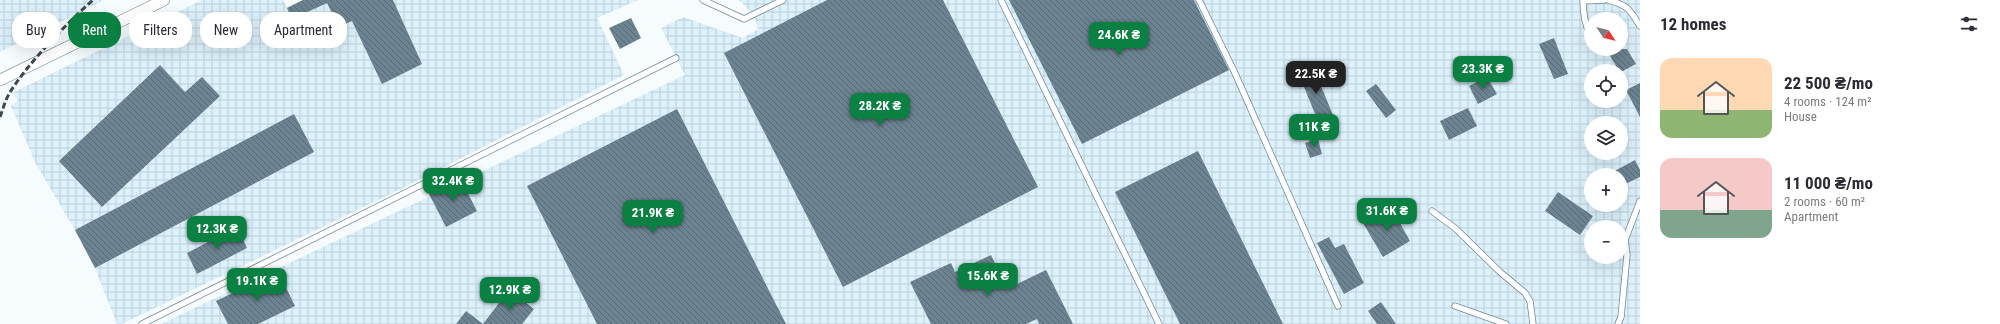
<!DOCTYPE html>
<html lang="en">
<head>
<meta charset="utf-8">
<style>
  body { margin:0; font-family:"Roboto Condensed",sans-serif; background:#f7f7f7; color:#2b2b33; height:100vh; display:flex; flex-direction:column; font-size:15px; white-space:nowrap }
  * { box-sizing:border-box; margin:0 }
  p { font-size:13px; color:#7c7c81 }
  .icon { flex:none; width:22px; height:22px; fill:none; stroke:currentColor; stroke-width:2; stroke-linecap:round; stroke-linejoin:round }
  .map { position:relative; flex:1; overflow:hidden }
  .side { display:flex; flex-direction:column; background:#fff; width:360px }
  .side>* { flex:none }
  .guide { position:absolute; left:12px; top:12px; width:380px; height:36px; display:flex; gap:8px }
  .needle { width:26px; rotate:126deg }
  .controls { position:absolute; left:1584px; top:12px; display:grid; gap:8px }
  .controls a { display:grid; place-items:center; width:44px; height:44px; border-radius:50%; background:#fff; box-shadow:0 4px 16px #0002; font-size:20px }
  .price { position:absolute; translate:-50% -34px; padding:0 9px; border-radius:8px; background:#0b8043; color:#fff; font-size:13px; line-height:26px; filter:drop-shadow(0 1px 2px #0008) }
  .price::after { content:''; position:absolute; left:50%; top:24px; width:12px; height:9px; margin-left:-6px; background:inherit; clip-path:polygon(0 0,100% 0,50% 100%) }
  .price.selected { background:#222; color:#fff }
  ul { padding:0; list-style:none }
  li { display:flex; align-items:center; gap:12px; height:100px; padding:0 20px }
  li span { display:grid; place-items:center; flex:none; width:112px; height:80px; border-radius:12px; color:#555 }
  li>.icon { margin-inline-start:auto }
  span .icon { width:48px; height:48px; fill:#fffc; stroke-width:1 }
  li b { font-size:17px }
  h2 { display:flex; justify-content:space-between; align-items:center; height:48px; padding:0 20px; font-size:17px }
  .tag { padding:0 14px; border-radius:16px; background:#fff; box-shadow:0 4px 16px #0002; font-size:14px; line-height:36px }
  .tag.selected { background:#0b8043; color:#fff }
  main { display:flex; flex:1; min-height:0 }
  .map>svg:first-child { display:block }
  .industrial { fill:url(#industrial-grid); fill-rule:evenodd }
  .building { fill:url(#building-back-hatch) }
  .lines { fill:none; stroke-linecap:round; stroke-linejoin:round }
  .service-casing { stroke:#728a97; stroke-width:7 }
  .minor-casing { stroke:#728a97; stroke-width:12 }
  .service { stroke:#fff; stroke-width:5.5 }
  .minor { stroke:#fff; stroke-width:11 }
  .rail { stroke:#3e494d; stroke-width:3; stroke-dasharray:6 3; stroke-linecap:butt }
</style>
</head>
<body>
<main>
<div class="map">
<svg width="1640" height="324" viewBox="0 0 1640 324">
  <defs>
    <pattern id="industrial-grid" width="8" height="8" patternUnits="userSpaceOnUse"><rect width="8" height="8" fill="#dcf1fc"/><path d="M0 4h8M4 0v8" fill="none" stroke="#bccfd8"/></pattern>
    <pattern id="building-back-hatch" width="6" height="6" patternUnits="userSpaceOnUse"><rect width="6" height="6" fill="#6c8491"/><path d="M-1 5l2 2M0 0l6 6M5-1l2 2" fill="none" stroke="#586c77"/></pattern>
  </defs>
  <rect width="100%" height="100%" fill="#f6fbfe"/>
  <path class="industrial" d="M0,0H104L0,52Z
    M202,0H283L287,7L303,0H638L597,18L624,75L399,190L122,324H117L95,268L75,230L36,164L11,106L18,100L12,93Z
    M739,0H1640V324H161L685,75L661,28L683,17L743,38L758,29L754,15ZM1591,19H1621V49H1591ZM1591,71H1621V101H1591ZM1591,123H1621V153H1591ZM1591,175H1621V205H1591ZM1591,227H1621V257H1591Z"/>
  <path class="building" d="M303,0H393L422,64L382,84L352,21L339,27L327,3L292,19L287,8Z
    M827,0H943L1038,187L843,287L724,53Z
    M1009,0H1194L1229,70L1082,144Z
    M631,18L641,38L620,49L609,28Z
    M1554,38L1568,74L1554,79L1539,44Z
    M1606,49H1627L1636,64L1621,72L1619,71Z
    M1312,64L1335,120L1320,126L1297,70Z
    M160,65L185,92L202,77L220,96L102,207L59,161Z
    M1487,77L1497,94L1478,104L1469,86Z
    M1640,83V117L1626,90Z
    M1376,84L1396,110L1386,118L1366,91Z
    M1468,108L1477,126L1449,140L1440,121Z
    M677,109L786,324H597L527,186Z
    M294,114L314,152L95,268L75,230Z
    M1318,139L1322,154L1310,158L1305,143Z
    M1198,151L1283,324H1180L1115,192Z
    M1635,160L1640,170V177L1621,186V175H1607Z
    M460,178L477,211L446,227L429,194Z
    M1558,192L1593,216L1580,235L1545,211Z
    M1391,207L1410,241L1383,257L1363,223Z
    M237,227L247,248L197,274L187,253Z
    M1329,237L1335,248L1344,244L1364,283L1344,294L1317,243Z
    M991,255L1007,289L1046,270L1073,324H1039L1037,319L1026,324H931L910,282L951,263L955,272Z
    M278,271L295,306L258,324H228L216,301Z
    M509,290L534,309L522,324H483Z
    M1381,302L1396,324H1377L1368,311Z
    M466,311L483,324H456Z"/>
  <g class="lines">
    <g class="service-casing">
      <path id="service" d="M703,0L744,19L783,0
        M1001,0L1159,324
        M1199,0L1234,71L1338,306
        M1608,0C1628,5 1630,10 1640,26
        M1591,37C1585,25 1583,14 1583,1L1604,0
        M1432,211L1455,228L1500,272L1525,293L1530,301L1533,324
        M1455,306L1506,324
        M142,324L676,58
        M1618,324L1621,317L1627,255L1625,240L1640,201"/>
    </g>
    <g class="minor-casing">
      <path id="minor" d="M0,80L164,0"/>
    </g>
    <use href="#service" class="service"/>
    <use href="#minor" class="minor"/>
    <path class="rail" d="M0,117C3,109 5,101 9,94C27,64 67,23 93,0"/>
  </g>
</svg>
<div class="controls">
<a><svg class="needle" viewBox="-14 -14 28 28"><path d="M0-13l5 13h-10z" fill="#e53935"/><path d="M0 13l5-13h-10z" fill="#7c7c81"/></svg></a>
<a><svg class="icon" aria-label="locate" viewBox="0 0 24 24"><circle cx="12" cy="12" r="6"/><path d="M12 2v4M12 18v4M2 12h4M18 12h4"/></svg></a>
<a><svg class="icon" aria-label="layers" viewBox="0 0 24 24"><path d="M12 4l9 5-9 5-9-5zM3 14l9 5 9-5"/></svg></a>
<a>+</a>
<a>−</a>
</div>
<b class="price" style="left:1119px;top:56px">24.6K ₴</b>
<b class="price" style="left:1483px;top:90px">23.3K ₴</b>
<b class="price selected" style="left:1316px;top:95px">22.5K ₴</b>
<b class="price" style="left:880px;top:127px">28.2K ₴</b>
<b class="price" style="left:1314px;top:148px">11K ₴</b>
<b class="price" style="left:453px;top:202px">32.4K ₴</b>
<b class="price" style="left:1387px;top:232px">31.6K ₴</b>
<b class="price" style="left:653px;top:234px">21.9K ₴</b>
<b class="price" style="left:217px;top:250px">12.3K ₴</b>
<b class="price" style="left:988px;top:297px">15.6K ₴</b>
<b class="price" style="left:257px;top:302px">19.1K ₴</b>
<b class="price" style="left:510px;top:311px">12.9K ₴</b>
<div class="guide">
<a class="tag">Buy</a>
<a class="tag selected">Rent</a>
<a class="tag">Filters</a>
<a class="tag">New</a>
<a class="tag">Apartment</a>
</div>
</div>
<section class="side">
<h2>12 homes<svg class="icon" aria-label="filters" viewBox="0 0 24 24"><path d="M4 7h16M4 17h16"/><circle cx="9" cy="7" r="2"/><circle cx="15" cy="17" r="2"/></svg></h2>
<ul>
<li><span style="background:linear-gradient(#ffd9b3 65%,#8fb573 0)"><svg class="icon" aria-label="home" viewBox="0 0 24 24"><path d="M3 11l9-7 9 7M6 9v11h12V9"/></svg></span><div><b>22 500 ₴/mo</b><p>4 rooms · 124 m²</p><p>House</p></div></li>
<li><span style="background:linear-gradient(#f6c9c9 65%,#7fa58c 0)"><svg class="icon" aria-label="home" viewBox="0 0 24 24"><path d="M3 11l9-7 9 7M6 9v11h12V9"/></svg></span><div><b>11 000 ₴/mo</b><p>2 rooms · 60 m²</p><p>Apartment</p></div></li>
</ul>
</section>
</main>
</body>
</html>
